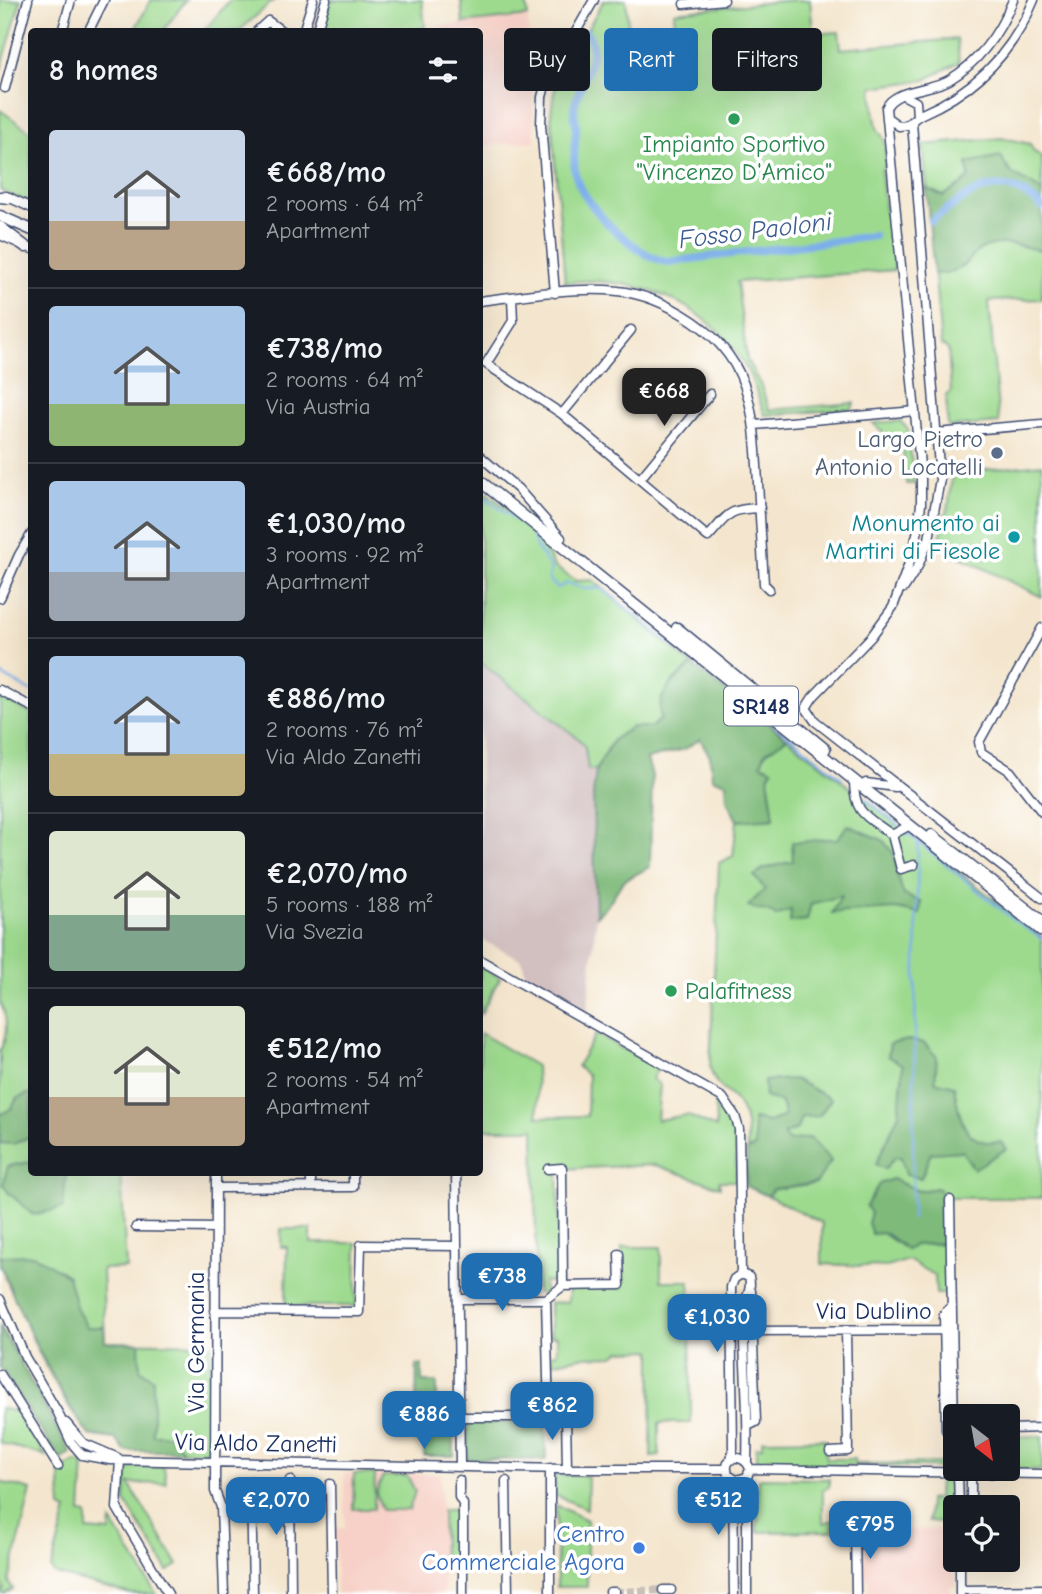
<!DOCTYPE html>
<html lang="en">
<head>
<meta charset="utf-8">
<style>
  body { margin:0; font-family:"Comic Neue",sans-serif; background:#20242c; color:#f1f3f6; height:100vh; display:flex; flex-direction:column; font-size:26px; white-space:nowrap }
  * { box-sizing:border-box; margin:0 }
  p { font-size:23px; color:#9ea1a6 }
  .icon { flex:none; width:38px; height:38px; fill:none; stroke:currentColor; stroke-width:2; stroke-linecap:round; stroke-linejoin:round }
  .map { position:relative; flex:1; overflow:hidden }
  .side { position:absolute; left:28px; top:28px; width:455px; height:1148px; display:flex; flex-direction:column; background:#171b24; border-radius:7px; box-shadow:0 7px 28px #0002 }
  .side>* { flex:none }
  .hud { position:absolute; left:504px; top:28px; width:432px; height:63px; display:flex; gap:14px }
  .needle { width:46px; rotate:149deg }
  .tools { position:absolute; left:943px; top:1404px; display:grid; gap:14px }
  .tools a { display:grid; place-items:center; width:77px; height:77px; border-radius:7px; background:#171b24; box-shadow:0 7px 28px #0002; font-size:35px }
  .price { position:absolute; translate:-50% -60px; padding:0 16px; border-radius:14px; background:#1f6fb2; color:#fff; font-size:23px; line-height:46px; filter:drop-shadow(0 2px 4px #0008) }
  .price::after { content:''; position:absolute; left:50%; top:42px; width:21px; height:16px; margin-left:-10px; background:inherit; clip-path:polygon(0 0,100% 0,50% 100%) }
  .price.active { background:#222; color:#fff }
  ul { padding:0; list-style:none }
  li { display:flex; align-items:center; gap:21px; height:175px; padding:0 21px }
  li+li { border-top:2px solid #363941 }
  li span { display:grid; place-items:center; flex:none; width:196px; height:140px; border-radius:7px; color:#555 }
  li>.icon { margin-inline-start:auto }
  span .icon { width:84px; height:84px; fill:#fffc; stroke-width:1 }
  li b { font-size:30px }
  h2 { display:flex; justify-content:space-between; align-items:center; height:84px; padding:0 21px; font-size:30px }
  .tag { padding:0 24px; border-radius:7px; background:#171b24; box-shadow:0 7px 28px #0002; font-size:24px; line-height:63px }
  .tag.active { background:#1f6fb2; color:#fff }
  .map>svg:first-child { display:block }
  .built { fill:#f7d1c7 }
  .industrial { fill:#d2bfc0 }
  .green { fill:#9dda8e; stroke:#5c8476; stroke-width:2 }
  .forest { fill:#7eba79; stroke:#4c746c; stroke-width:2 }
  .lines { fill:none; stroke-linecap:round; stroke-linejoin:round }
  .stream { stroke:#7dafe9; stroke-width:2.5 }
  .canal { stroke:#7dafe9; stroke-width:8 }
  .minor-tunnel { stroke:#c9c1b8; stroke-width:8; stroke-dasharray:8 4; stroke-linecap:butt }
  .minor-casing { stroke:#3c4a6f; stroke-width:11 }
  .major-casing { stroke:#3c4a6f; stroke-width:13 }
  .minor { stroke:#fff; stroke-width:8 }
  .major { stroke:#fff; stroke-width:10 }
  .leisure-dot { fill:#2e9e5b; stroke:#fff; stroke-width:2.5 }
  .service-dot { fill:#5c6f8a; stroke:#fff; stroke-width:2.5 }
  .culture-dot { fill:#0f9aa8; stroke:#fff; stroke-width:2.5 }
  .shop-dot { fill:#3f7fe0; stroke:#fff; stroke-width:2.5 }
  .labels { text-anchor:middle; stroke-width:7; stroke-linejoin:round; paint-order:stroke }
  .shield { fill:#fff; stroke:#5f6d8e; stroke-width:2 }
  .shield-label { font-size:23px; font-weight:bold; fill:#1b2f5e }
  .leisure-label { font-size:24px; fill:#27864d; stroke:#fff }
  .service-label { font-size:24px; fill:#4e5e75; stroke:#fff; text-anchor:end }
  .culture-label { font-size:24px; fill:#0d838f; stroke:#fff; text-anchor:end }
  .street-label { font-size:24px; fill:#1b2f5e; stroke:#fff }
  .shop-label { font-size:24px; fill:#366cbe; stroke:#fff; text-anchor:end }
  .water-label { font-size:26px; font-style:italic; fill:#3d5c8f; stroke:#fff }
</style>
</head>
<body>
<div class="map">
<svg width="1042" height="1594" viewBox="0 0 1042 1594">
  <rect width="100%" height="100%" fill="#fff"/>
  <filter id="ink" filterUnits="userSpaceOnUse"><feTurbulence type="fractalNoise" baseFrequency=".0143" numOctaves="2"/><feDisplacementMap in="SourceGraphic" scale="14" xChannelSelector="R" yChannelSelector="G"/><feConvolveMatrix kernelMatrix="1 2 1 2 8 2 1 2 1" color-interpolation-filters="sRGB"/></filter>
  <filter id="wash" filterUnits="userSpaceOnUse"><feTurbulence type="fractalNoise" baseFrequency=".00686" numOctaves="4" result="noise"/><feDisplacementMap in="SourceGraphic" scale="28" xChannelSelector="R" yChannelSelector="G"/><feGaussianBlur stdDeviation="1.57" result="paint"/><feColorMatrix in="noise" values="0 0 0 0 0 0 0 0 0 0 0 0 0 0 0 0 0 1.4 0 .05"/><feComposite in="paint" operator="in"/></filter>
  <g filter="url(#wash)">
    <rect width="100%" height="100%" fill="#f4e6ce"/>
    <path class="built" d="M528,16L535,141L480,146V32H398Z
      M344,1473L440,1474L444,1594H336L335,1528H345Z
      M955,1529L956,1586H950L951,1594H864L869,1592V1580L863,1574L862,1531Z"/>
    <path class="industrial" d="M480,662L579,739L585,747L588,769L596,770L593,796L596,916L587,1016L527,982L522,960L480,939Z"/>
    <path class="green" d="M0,0H21L0,73Z
      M151,0H186L163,31H134Z
      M230,0H274L239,31H204Z
      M331,0H422L425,28L397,32L321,31Z
      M461,0H526L528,16L463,23Z
      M604,0H626L631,56L677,52L674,12L792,0H810L813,34L839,32L841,49L957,39L959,62L925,80L872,87L874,110L877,128L884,139L886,165L881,171L885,212L890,216L895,270L737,282L747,360L761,386L769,410L854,403L852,409L765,415C758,398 754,381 745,366C708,301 635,276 565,282L553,139L551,113L554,92L565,68Z
      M0,110L31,132V204L0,190Z
      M1002,138L1030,144L1034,152L1042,156V299L989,301L999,423L948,427L946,396L951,391L948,349L941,345L923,145Z
      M900,421L908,429L914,484H907L901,436H886L873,423Z
      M1042,464V597L938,546L949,502L952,473Z
      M480,488L534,529L555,567L576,581L593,580L692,665L672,682L662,719L651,727H632L613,740L596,770H588L585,747L579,739L480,662Z
      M0,697L31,713L32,1172L121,1173L126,1268L102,1269L105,1342L211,1344L208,1451H125L116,1439L89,1435L65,1401L38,1351L0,1265V1050C8,1037 8,1016 0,1003Z
      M787,738L1042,937V1198H945L938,1188L918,1191L892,1179L871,1214L868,1223L907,1250L914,1245L946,1243L947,1294H936L935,1276L908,1260L887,1267L822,1264V1223L768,1196L773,1189L816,1183L783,1133L800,1117L819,1116L830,1099L781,1102L785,1116L769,1122L755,1148L747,1150C748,1131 747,1111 732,1097C720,1086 713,1083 710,1066L719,863L733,856L737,821L774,818L768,777L772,769L761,764L765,753Z
      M480,966L500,978L480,1015Z
      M480,1033L536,1066L538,1117L587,1116L588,1076L577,1066L596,1034L658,1068L652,1079L660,1085L657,1120L687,1115L716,1128L715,1099C740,1121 736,1150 736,1181H719L720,1187L655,1165L558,1169L560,1282H544V1294L537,1293L534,1129H480Z
      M281,1229H311V1243H357L356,1306H286L287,1247H281Z
      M622,1247H661V1281H690L691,1423H659V1456L651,1457L652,1350L620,1351L614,1356L580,1357L552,1363V1354L557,1353V1336H551L550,1303L568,1302L569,1288H622Z
      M0,1408L17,1412L46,1456L0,1443Z
      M1042,1436V1470L964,1468H1008V1437Z
      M950,1438H955V1468L756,1463V1447H762V1440L825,1439L826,1459H854L855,1464L949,1463Z
      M76,1462L84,1463L81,1513L87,1514V1530L110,1532L111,1521L156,1594H131L55,1574L51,1569L67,1511L61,1508L60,1473L62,1469Z
      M134,1467H164L166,1483L129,1484L178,1565L168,1571L125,1501L127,1470Z
      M354,1474H375L374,1509H353Z
      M555,1475L588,1476L587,1509L555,1495Z
      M383,1476H407L415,1491L409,1510H382L376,1493Z
      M760,1478L829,1479V1487L823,1490V1523L834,1520L833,1531L757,1532L758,1479Z
      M939,1481H954L956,1484L955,1521L928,1522L929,1500L938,1499Z
      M0,1482L31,1490L9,1582L13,1589L4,1594L0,1593L4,1589L0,1579Z
      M556,1505L587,1520V1587H557Z
      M442,1510H455L456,1559H443Z"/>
    <path class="forest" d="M1001,156C1012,183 1024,175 1042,192V251C1023,246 1000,239 981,249C977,251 973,257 969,260C958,272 949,273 934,274L926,188L943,196L962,184L969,177L967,163Z
      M692,665L787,738L765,753L761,764L772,769L768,777L774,818L737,821L727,800L726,783L712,778L710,756L700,739L685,749L647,759L652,776L650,867L623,881L607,906L596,916L593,796L596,770L613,740L632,727H651L661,719C655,694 674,680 692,665Z
      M847,825L883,840L895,856L897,875L904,895L921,902L920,914L896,909L832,913L841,896L811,904L807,920L790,922L791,910L776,916C768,909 757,911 748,906L765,889L754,876L763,869L793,861L792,842C808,843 821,837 838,839Z
      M908,1040L924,1043L937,1057L935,1081L954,1086C960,1117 962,1147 1001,1142L1006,1149L974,1169L962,1151L931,1153L921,1178L906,1175L901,1157H895L885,1169L876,1164L899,1114L903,1065L888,1056L890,1044Z
      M794,1079L831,1099L819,1116L801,1117L797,1129L783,1134L788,1141L810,1138L831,1161L816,1183L773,1189L768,1196L746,1186L747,1150L755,1147L753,1119L769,1122L785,1116L781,1102L765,1097L764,1081Z
      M31,1093V1136L14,1144L0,1143V1115L12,1108L17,1098Z
      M31,1162L32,1172L66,1173L63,1208L33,1215L8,1192L3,1184L8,1166Z
      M892,1179L918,1191L938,1188L945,1198L946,1243L914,1245L907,1250L885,1233L872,1234L868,1223L871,1213L866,1206L879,1184Z
      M34,1255L68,1276L77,1310L87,1327H104L105,1342L139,1343L140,1369L153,1379V1435H173L182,1451H125L116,1439L89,1435C51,1382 26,1325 0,1265V1256Z
      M0,1326L71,1453L60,1460L0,1367Z
      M417,1365H422V1382H437V1410H454V1456H424L425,1413L416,1412Z
      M468,1422L545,1423L546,1460L467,1459Z"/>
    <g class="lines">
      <path class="stream" d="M480,494L530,530L537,548L551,568L549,580L558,588L567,583L587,589L601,588L842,778
        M0,674L32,692
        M866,799L1014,920L1042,939
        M912,1219L918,841"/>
      <path class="canal" d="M586,32C604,54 577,85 574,108C573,115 577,123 576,130C575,144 573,158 575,172C578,191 603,221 618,233C634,245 648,259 668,262L874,236
        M931,221C969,194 999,166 1042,207"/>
    </g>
  </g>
  <g filter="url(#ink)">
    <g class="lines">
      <path class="minor-tunnel" d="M615,1592L663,1590"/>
      <g class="minor-casing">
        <path id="minor" d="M1013,0C1000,32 979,62 949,80C931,90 894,89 886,108L921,476V504L918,530L912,555L893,607L871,637L813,697L806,708L815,721L1042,898
          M684,4L724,0
          M62,32L71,0
          M88,32L104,0
          M256,32L268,21L283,32
          M303,32L313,0
          M316,32L326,0
          M5,88L28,0
          M903,95L916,102L917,116
          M889,119L899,126C911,126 912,118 922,114C975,91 1012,54 1034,0
          M6,196L32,208
          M0,235L32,249
          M555,293L541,125L542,97L545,86L594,0
          M512,297L513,321L486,364L562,414L708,537C729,514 727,509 760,508
          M480,301C521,296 565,288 606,290C633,291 659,300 682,314C752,355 754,410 758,483C760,517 762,550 764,584L769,589
          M562,414L631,330
          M755,425L915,411
          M936,433L1042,424
          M480,456L518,489L561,538
          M640,479L710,394
          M904,588L918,566L929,539L940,479L912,123
          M0,598L19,555L32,533
          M1042,628L979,742L981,752L1010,771L1042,812
          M0,690L32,707
          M854,781C854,815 867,816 892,835L910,825
          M866,783L895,787
          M892,835L901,869L914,865
          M480,960L723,1098L735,1116L739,1129L741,1274
          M216,1172L215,1491L221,1507L224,1594
          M456,1172L460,1466
          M311,1187V1172
          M216,1188L353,1187V1172
          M950,1200L954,1429
          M136,1227L216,1228
          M741,1274L749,1277C753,1291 743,1300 743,1314C744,1363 749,1412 747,1461
          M563,1286L620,1285L619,1254
          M0,1299L25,1357L58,1413L71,1442L82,1455L110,1460L567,1469H727
          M458,1299H546
          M952,1306L944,1314L946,1430L956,1429
          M215,1311L359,1312L361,1245L457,1246
          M753,1331L952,1330
          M0,1374L58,1466
          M566,1414L567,1469
          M459,1417H549L546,1299L563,1286L562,1168L548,1169
          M66,1423L83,1443L118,1458
          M748,1426L756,1422L751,1291
          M1008,1429L1042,1428
          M830,1452L848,1451L846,1330
          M120,1460L117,1508L168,1594
          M731,1460L733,1449L731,1287L734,1279L741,1274
          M550,1468V1594
          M750,1469L1042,1474
          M958,1473L959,1507
          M730,1476L736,1480L747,1477L750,1469C747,1458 730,1452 727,1466C726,1473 731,1481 732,1488C735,1523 733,1559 734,1594
          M290,1480L291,1594
          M459,1480V1497L463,1504V1594
          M251,1481L253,1594
          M506,1481L508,1594
          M330,1484L332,1594
          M971,1507V1473
          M855,1529L856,1594
          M960,1559V1594
          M663,1590H671
          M960,1590L1042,1589
          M610,1592H615
          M747,1594V1477"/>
      </g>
      <g class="major-casing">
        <path id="major" d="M0,197L9,198
          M0,216L32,230
          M0,227L26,247
          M480,481L1042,931
          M677,628L825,749
          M932,835L1042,921"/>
      </g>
      <use href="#minor" class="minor"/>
      <use href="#major" class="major"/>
    </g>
  </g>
  <g class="leisure-dot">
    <circle cx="734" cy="119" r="7"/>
    <circle cx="671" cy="991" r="7"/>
  </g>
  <circle class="service-dot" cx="997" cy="453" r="7"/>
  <circle class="culture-dot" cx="1014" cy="537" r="7"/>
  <circle class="shop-dot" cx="639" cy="1548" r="7"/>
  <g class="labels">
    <rect class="shield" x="724" y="686.5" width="74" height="39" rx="5"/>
    <g class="shield-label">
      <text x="761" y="714">SR148</text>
    </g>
    <g class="leisure-label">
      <text x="734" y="152">Impianto Sportivo<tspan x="734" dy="28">"Vincenzo D'Amico"</tspan></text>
      <text x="685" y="999" text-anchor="start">Palafitness</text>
    </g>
    <g class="service-label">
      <text x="983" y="447">Largo Pietro<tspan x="983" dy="28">Antonio Locatelli</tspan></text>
    </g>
    <g class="culture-label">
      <text x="1000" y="531">Monumento ai<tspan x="1000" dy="28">Martiri di Fiesole</tspan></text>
    </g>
    <g class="street-label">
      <text x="874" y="1319">Via Dublino</text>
      <text transform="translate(196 1342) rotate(-90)" y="8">Via Germania</text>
      <text transform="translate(256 1443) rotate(1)" y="8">Via Aldo Zanetti</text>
    </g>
    <g class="shop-label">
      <text x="625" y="1542">Centro<tspan x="625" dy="28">Commerciale Agora</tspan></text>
    </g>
    <g class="water-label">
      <text transform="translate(755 230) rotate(-7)" y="9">Fosso Paoloni</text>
    </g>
  </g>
</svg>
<div class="tools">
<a><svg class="needle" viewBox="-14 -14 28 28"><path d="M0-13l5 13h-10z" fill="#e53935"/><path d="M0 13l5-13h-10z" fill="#9ea1a6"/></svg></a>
<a><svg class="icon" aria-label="locate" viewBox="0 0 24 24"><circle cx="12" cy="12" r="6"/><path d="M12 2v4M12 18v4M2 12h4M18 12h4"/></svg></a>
</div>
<b class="price active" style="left:664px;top:428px">€668</b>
<b class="price" style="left:502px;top:1313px">€738</b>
<b class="price" style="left:717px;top:1354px">€1,030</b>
<b class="price" style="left:552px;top:1442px">€862</b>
<b class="price" style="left:424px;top:1451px">€886</b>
<b class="price" style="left:276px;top:1537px">€2,070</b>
<b class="price" style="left:718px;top:1537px">€512</b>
<b class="price" style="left:870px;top:1561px">€795</b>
<div class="hud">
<a class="tag">Buy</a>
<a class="tag active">Rent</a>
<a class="tag">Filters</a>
</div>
<section class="side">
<h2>8 homes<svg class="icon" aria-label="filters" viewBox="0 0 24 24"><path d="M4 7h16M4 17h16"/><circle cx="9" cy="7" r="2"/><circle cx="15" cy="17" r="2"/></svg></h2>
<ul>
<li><span style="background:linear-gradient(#c9d6e8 65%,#b9a48a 0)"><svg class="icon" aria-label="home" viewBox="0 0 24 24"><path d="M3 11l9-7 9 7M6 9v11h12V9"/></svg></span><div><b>€668/mo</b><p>2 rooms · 64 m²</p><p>Apartment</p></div></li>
<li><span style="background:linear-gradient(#a9c7e8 70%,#8fb573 0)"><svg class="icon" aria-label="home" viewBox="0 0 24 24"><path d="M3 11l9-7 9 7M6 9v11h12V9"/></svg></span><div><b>€738/mo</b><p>2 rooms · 64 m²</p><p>Via Austria</p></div></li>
<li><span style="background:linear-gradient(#a9c7e8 65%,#9aa5b1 0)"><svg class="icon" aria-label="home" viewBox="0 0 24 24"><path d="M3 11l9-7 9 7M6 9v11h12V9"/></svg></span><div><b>€1,030/mo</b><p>3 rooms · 92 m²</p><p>Apartment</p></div></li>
<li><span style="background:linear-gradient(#a9c7e8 70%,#c2b280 0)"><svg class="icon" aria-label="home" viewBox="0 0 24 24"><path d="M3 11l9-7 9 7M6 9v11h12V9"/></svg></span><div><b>€886/mo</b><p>2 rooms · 76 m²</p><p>Via Aldo Zanetti</p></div></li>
<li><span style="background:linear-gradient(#dfe7d0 60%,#7fa58c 0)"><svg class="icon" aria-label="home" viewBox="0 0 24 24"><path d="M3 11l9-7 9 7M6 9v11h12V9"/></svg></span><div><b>€2,070/mo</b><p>5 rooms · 188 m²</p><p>Via Svezia</p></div></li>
<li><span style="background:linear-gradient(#dfe7d0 65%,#b9a48a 0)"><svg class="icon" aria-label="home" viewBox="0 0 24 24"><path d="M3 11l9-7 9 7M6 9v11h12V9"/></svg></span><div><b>€512/mo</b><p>2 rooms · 54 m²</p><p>Apartment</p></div></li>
</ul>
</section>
</div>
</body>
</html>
